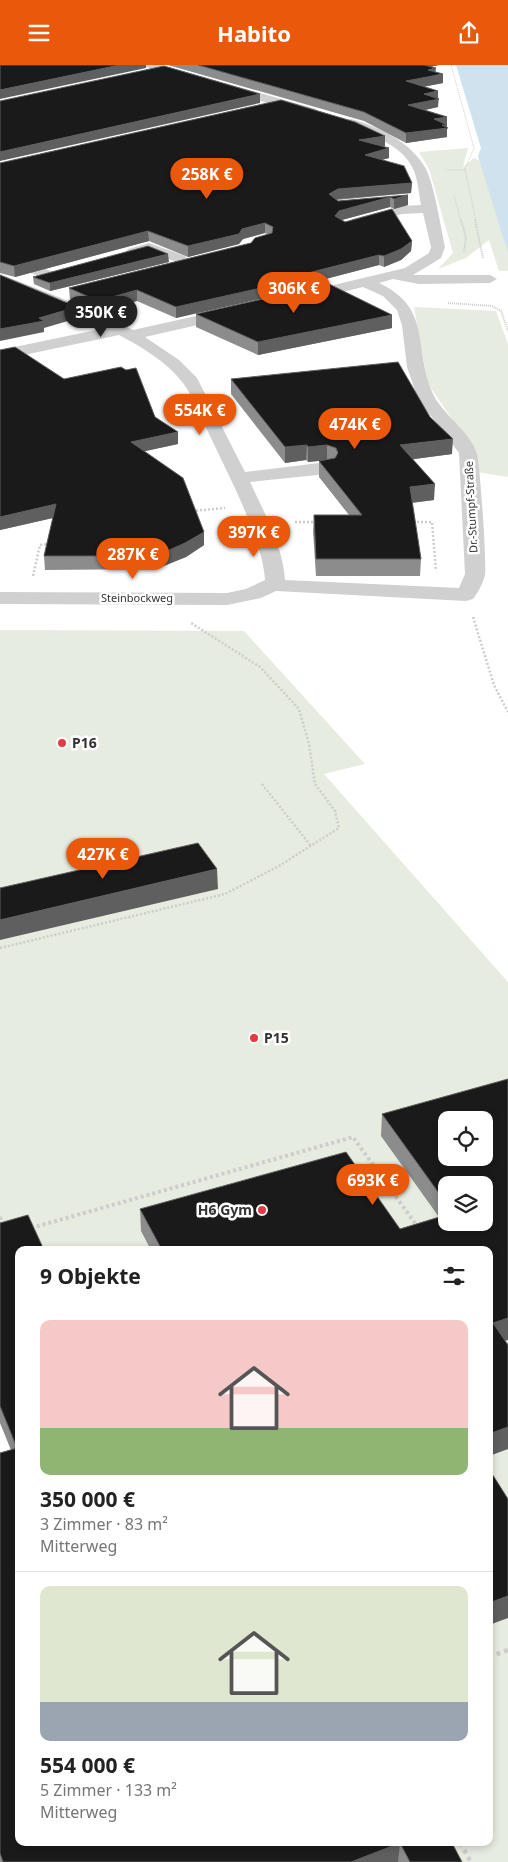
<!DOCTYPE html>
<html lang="de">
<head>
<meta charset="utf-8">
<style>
  body { margin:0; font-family:"Noto Sans",sans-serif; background:#f2f2f2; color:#222; height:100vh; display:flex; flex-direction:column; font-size:19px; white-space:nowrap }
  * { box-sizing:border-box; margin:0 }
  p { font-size:16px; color:#767676 }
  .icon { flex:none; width:28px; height:28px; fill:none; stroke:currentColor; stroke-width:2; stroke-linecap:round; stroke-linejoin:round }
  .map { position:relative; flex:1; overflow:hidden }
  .side { position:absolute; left:15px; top:1181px; width:478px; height:600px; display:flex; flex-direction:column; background:#fff; border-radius:10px; box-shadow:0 2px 8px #0003 }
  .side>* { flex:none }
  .fabs { position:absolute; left:438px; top:1046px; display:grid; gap:10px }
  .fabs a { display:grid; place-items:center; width:55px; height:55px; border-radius:10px; background:#fff; box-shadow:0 2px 8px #0003; font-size:25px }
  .price { position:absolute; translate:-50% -42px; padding:0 11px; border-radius:18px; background:#ea580c; color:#fff; font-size:16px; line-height:32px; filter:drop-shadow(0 1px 2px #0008) }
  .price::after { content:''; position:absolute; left:50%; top:30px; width:15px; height:11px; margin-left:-8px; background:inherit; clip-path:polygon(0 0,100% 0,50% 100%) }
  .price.active { background:#222; color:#fff }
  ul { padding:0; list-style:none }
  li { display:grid; align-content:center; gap:10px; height:265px; padding:0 25px }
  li+li { border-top:1px solid #e0e0e0 }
  li span { display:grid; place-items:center; height:155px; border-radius:10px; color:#555 }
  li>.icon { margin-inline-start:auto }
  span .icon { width:90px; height:90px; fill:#fffc; stroke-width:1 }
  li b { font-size:21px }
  h2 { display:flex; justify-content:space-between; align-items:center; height:60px; padding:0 25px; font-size:21px }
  header { display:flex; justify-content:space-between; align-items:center; height:65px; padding:0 25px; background:#ea580c; color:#fff; font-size:22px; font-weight:700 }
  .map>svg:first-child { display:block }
  .green { fill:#e6ecdf; fill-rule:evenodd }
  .water { fill:#cfe2ee }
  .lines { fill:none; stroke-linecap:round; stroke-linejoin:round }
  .path-far4 { stroke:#cdcdcd; stroke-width:1; stroke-dasharray:1 1; stroke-linecap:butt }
  .path-far3 { stroke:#cdcdcd; stroke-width:2; stroke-dasharray:1 1; stroke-linecap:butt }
  .path-far2 { stroke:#cdcdcd; stroke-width:2.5; stroke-dasharray:2 2; stroke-linecap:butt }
  .path-far1 { stroke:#cdcdcd; stroke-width:4; stroke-dasharray:3 3; stroke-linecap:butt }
  .path { stroke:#cdcdcd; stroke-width:4.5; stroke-dasharray:4 4; stroke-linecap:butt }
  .minor { fill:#d0d0d0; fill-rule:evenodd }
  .wall { fill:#8c8c8c; fill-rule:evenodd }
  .shaded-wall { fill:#5f5f5f }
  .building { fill:#1a1a1a; stroke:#5f5f5f; fill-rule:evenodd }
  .poi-dot { fill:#e63946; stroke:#fff; stroke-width:2 }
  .labels { text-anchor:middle; stroke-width:5; stroke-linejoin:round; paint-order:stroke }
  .far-street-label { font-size:11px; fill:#333; stroke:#fff }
  .poi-label { font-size:14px; font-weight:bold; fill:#333; stroke:#fff; text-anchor:start }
</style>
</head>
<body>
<header><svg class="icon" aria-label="menu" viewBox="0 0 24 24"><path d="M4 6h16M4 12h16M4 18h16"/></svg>Habito<svg class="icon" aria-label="share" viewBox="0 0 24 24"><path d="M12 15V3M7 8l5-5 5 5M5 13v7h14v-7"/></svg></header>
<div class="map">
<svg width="508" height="1797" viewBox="0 0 508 1797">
  <rect width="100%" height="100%" fill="#fff"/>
  <path class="green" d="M468,83L463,102L474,93L481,97L508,189V206H499L489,175L466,193L438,204L453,188L429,104L419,87Z
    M414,242L496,246L508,279V412L477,407L475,387L428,319Z
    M0,565L244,566L365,699L324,709L508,917V1797H0V1412L19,1778H489V1185H19V1404L0,1358ZM446,1055H484V1092H446ZM446,1120H484V1158H446Z"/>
  <path class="water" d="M456,0H508V189L478,91L481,83Z"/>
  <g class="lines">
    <path class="path-far4" d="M451,0L474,83L465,104L476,156
      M446,105H466
      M454,130L461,156"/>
    <path class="path-far3" d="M461,155L466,173L464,187
      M475,155L483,193
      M448,238L492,241L501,246L508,266"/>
    <path class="path-far2" d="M192,446L225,443
      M295,457H317
      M413,457H432L436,506
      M33,511L40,480L49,479
      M473,552L494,620L508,647
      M262,719L311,781
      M0,883L225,829L279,801L339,763L335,746L315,719L309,679L299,644L260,602L191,558"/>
    <path class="path-far1" d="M0,1152L3,1160
      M31,1163L353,1072L417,1161"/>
    <path class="path" d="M489,1592L508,1585
      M460,1778L471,1797"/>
    <path class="minor" d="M145,0H162L316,44L318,47L316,50H308L146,2Z
      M351,54C380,62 411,77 426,104C434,119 441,163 445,182L441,193L413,210H490L497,214L490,218L419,219L393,214L379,218C434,244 412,284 434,331C443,349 472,369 477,389C480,399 487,502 485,510C483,518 478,528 473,534L466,536L276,526L261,533L227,540L0,539V527L227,528L246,524L265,515C263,475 227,407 209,369C201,352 194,333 183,318C167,297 142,282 119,270L0,295V285L106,263L0,218V209L94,246L133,265L232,243L237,245L240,248L237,251L145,272L179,295L197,313L245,407L327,397L334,399L336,403L334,407L327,409L250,417C264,447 283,481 285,515L459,523L465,509L459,388L418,334L407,302L402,260L397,245L383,231L363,222L301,237L293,232L296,229L405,203L429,188L431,182L423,148L402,149L357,161L350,157L352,154L402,141L421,140C419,129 418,116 414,106C403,79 370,70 347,61L345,58L347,55Z
      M149,178L185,191L187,194L180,198L148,187L133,191L126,187L128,184Z
      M36,189L43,193L33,199L53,207L55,210L53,213H43L14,201L12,198L14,195Z"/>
  </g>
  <path class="wall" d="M168,0H439L430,2L435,7L443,18L423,22L439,34L438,42L425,45L447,52V72L406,78L364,56Z
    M385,71V81H381L389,83V93L382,95L412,118L411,128L337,135L338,136L408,130V140L394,144L390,142L342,155L345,157L412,176L411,186L401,195L384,202L379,200L176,253L137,236L99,247L70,234L69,223L251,178L267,169L265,168L243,174L239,179L188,192L149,176L15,212L0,208V98Z
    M169,197L50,226L34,219L33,212Z
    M196,249L392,250V263L258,290L196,262Z
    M0,285L64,314L155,352L178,379L145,386L204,480L186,492L156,504L45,505L44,491L53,453L0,465Z
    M231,314L452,389L413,394L434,435L412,438L421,494L420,511H316L313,466L314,450H349L319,412V396L308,397L306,395L285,398L231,329Z
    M508,1014L505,1276L489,1185H151L141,1166L140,1144L400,1164L439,1152L381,1071L382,1049ZM446,1120L484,1158H446Z
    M28,1150L19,1778H452L462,1797H0V1388L11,1385L0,1358V1158Z"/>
  <path class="shaded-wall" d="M120,0H146V3L0,34V25Z
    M412,0H439L412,5Z
    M436,3L435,11L443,9V18L406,25V16L428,5Z
    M438,26V42L407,49L408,40L424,29Z
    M260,29V38L0,96V87Z
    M447,52V72L406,78V68L434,54Z
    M385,71V81L359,84V75Z
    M389,83V93L365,99V90Z
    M412,118L411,128L338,134L329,139V129L338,124Z
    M408,130V140L394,144V134Z
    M390,132V142L338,156L335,151L339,146Z
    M265,158V168L243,174L239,179L188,192V181L242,164Z
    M148,166L149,176L15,212L14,201Z
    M412,176L411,186L401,195L384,202V191Z
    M168,189L169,197L50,226V218Z
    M379,190V200L310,218V223L176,253V242Z
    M137,225V236L99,247L98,236Z
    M77,242L78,253L44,263V267L0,276V264Z
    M392,250V263L258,290V277Z
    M178,367V379L132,389L131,377Z
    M453,374L452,389L400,396V380Z
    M307,380L306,395L285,398V382Z
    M327,380V395L308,397V382Z
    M435,419L434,435L409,438L410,422Z
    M56,439L57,452L0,465V452Z
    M204,467V480L186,492L156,504V491Z
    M217,804L218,824L0,875V855Z
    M508,1253V1275L490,1280L493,1258Z
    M508,1362V1384L489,1391V1369Z
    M508,1531V1553L489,1560V1538Z
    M400,1778L398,1797H351Z"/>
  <path class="building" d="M0,0H120L0,25Z
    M198,0H424L436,3L428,5L443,9L406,16L438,26L424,29L439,34L408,40L447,52L434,54L447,60H442L448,63L406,68L364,47Z
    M164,1L260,29L0,87V36Z
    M281,35L355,57L385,71L359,75L389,83L365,90L404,101L412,118L338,124L329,129L338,136L408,130L394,134L390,132L339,146L335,151L345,157L392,144L412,176L401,184L384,191L379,190L304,209L310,212L176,242L137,225L98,236L69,223L251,178L255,173L272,168L273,162L265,158L242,164L239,169L188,181L148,166L14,201L0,197V98Z
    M148,181L168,189L50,218L33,212Z
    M0,210L77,242L39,253L44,256L0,264Z
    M329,219L392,250L258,277L196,249Z
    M15,282L64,314L121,302L126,305L136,303L155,352L178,367L131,377L183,413L204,467L185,478L156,491H44L56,439L0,452V285Z
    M398,297L430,352L453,374L400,380L435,419L410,422L421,494H316L314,450H362L319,396L335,393L338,388L336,383L327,380L308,382L307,380L285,382L231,314Z
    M198,778L217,804L0,855V823Z
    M508,1014V1253L493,1258L508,1280V1362L489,1369V1185H162L140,1144L346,1087L400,1164L446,1150V1158H484V1120H446V1138L382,1049ZM446,1055H484V1092H446Z
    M28,1150L44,1185H19V1778H400L351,1797H3L0,1788V1388L17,1383L0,1341V1158Z
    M489,1404L508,1434V1531L489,1538Z
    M400,1778H452L462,1797H410Z"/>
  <g class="poi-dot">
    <circle cx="62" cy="678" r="5"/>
    <circle cx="254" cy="973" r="5"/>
    <circle cx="262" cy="1145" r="5"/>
  </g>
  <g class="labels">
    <g class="far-street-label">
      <text transform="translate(471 442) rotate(-93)" y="4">Dr.-Stumpf-Straße</text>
      <text x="137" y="537">Steinbockweg</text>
    </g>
    <g class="poi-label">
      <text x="72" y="683">P16</text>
      <text x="264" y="978">P15</text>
      <text x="252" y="1150" text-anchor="end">H6 Gym</text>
    </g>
  </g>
</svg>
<div class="fabs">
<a><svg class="icon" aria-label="locate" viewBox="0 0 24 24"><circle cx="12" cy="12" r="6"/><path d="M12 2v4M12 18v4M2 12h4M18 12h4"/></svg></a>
<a><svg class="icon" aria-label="layers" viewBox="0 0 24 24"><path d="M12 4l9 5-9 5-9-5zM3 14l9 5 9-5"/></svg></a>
</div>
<b class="price" style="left:207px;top:135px">258K €</b>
<b class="price" style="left:294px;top:249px">306K €</b>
<b class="price active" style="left:101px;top:273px">350K €</b>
<b class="price" style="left:200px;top:371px">554K €</b>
<b class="price" style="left:355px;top:385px">474K €</b>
<b class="price" style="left:254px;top:493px">397K €</b>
<b class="price" style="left:133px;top:515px">287K €</b>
<b class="price" style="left:103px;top:815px">427K €</b>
<b class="price" style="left:373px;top:1141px">693K €</b>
<section class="side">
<h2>9 Objekte<svg class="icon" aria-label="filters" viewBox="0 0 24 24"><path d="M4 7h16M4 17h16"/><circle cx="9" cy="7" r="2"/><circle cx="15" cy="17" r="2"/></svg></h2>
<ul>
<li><span style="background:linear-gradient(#f6c9c9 70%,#8fb573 0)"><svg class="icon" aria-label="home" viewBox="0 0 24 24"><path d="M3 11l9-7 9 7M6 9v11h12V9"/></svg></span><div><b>350 000 €</b><p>3 Zimmer · 83 m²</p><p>Mitterweg</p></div></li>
<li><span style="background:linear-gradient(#dfe7d0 75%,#9aa5b1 0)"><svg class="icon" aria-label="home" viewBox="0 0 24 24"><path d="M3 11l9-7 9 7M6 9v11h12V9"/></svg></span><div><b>554 000 €</b><p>5 Zimmer · 133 m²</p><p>Mitterweg</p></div></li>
</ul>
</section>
</div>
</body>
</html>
